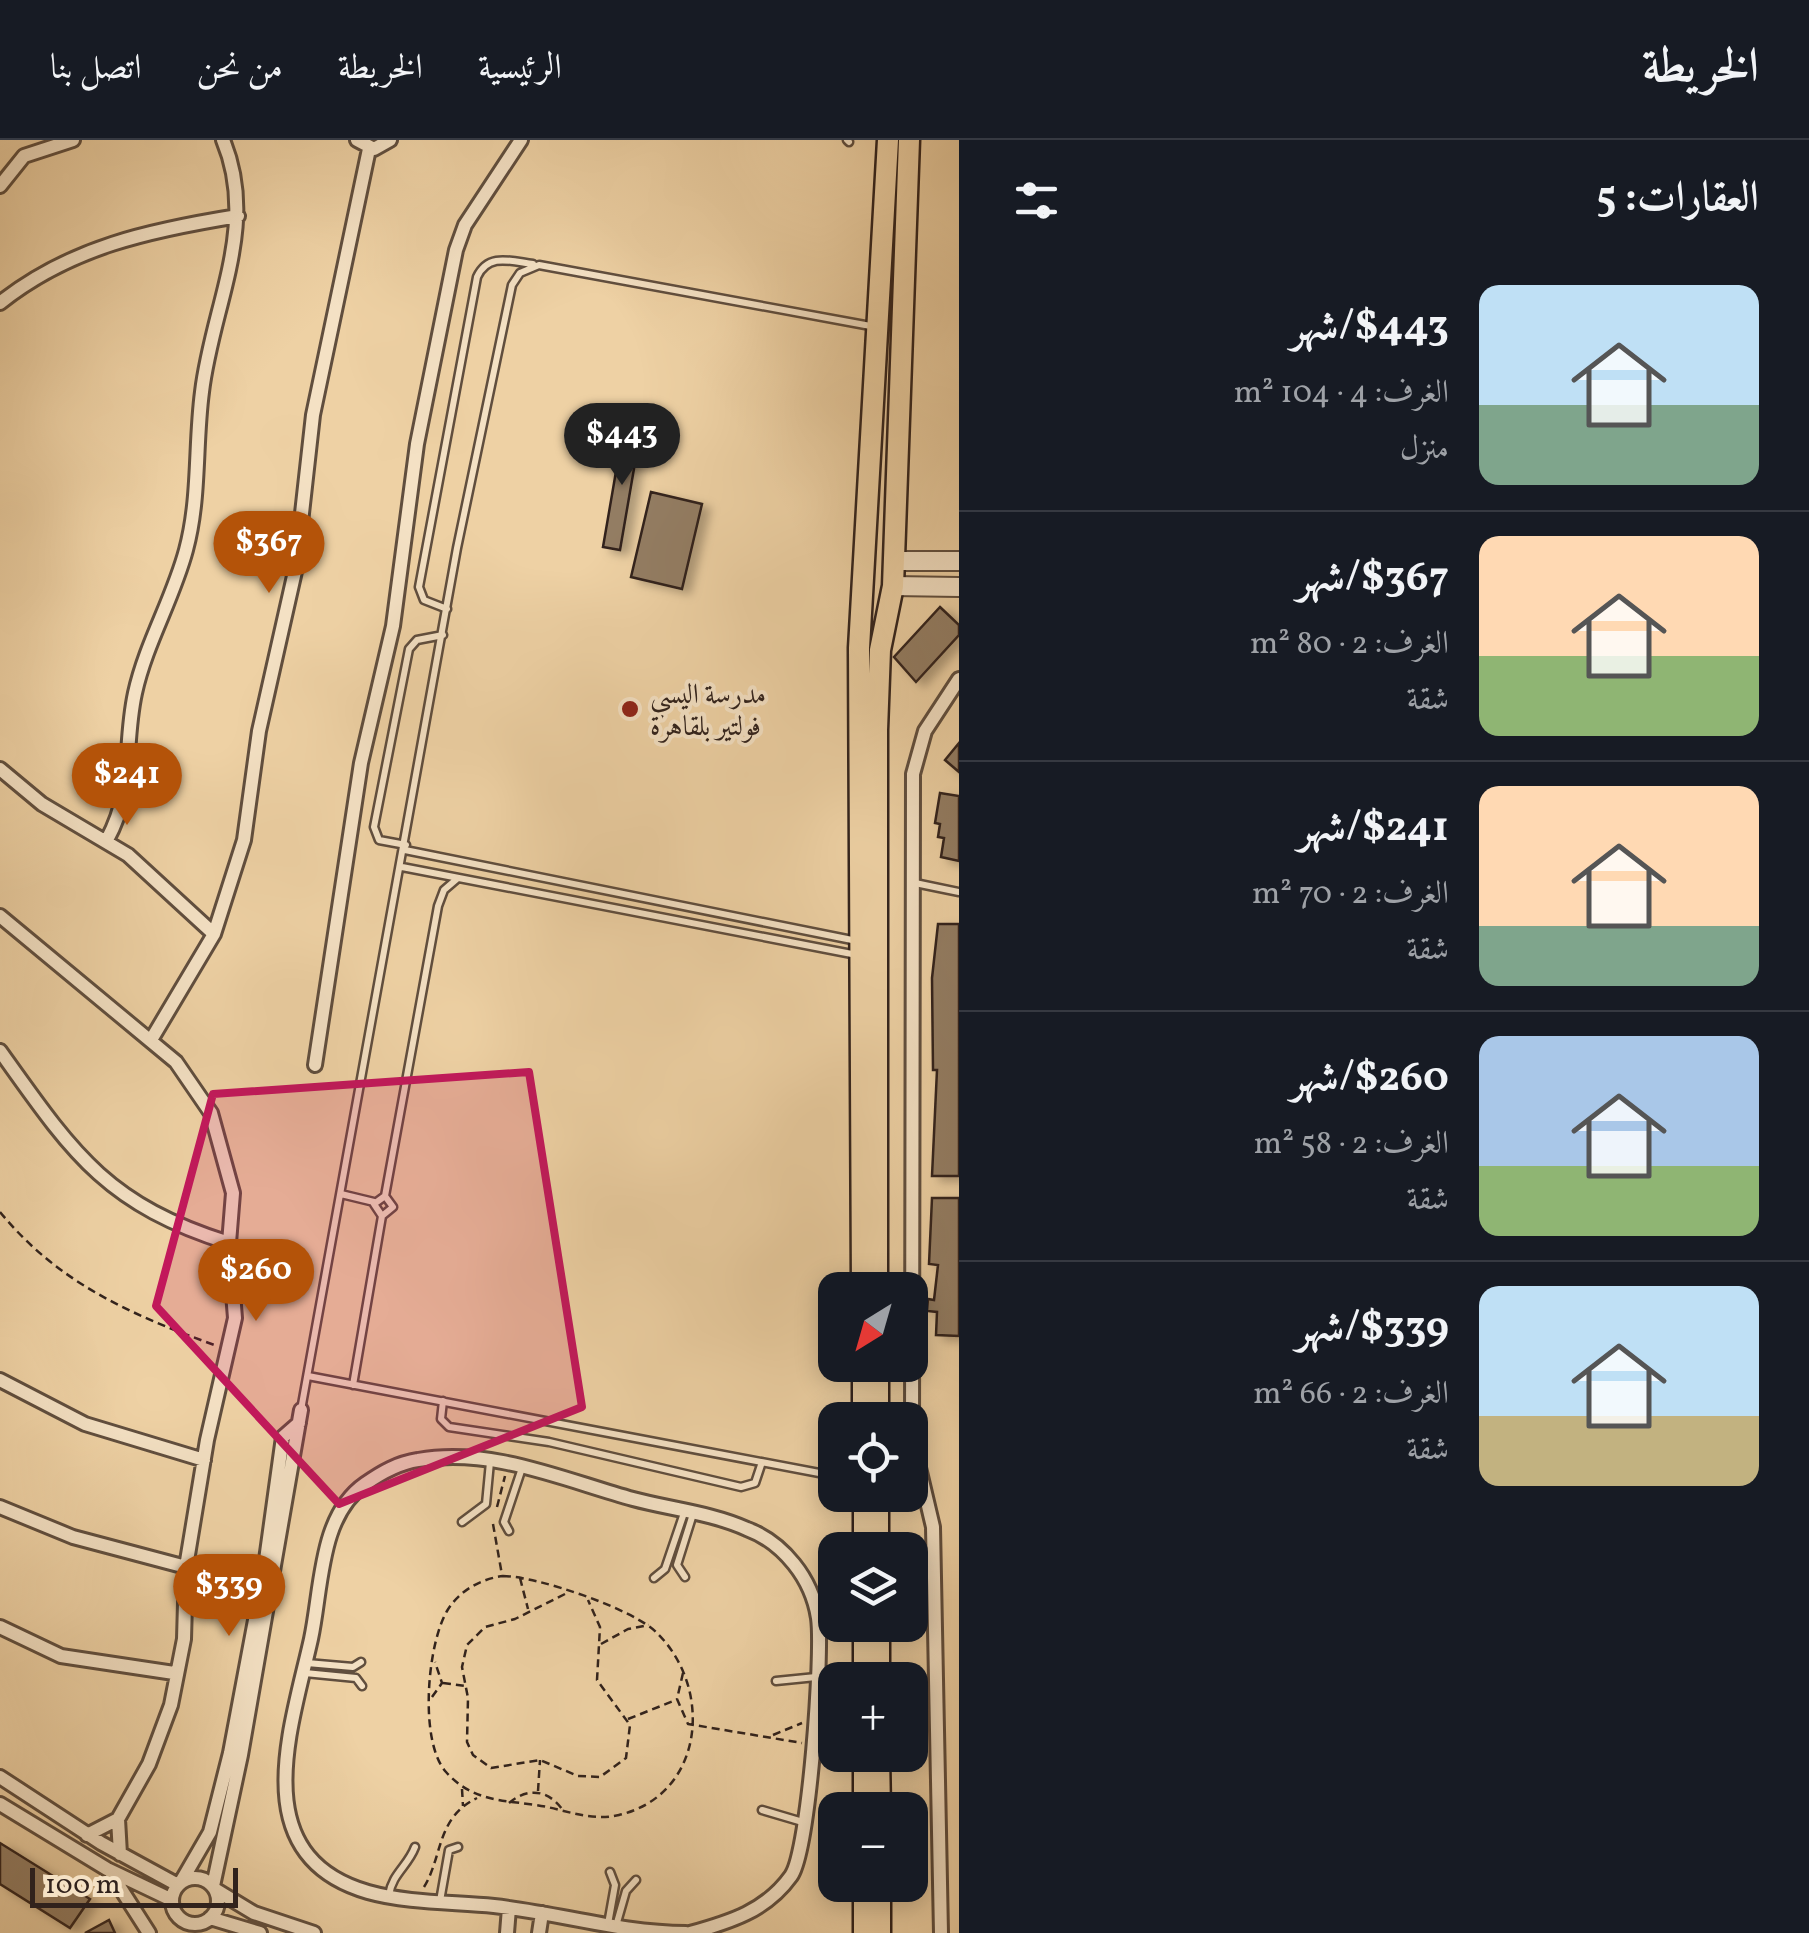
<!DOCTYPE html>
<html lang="ar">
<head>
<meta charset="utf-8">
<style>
  body { margin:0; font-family:Vollkorn,Amiri,serif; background:#20242c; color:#f1f3f6; direction:rtl; height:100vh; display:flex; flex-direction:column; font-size:38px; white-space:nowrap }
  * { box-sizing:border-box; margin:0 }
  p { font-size:32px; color:#9ea1a6 }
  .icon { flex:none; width:55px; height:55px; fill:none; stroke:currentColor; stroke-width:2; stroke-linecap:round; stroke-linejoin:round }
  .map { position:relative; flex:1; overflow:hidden; direction:ltr }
  .panel { display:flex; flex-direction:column; background:#171b24; width:850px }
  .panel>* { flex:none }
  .needle { width:65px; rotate:217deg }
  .fabs { position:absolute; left:818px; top:1132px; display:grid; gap:20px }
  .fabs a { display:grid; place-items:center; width:110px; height:110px; border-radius:20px; background:#171b24; box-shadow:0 5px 25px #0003; font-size:50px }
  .scale { position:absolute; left:30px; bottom:25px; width:208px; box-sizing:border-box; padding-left:10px; border:5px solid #31221c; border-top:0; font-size:28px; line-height:35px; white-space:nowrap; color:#31221c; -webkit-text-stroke:8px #f4e1c4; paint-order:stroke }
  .price { position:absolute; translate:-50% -85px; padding:0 22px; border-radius:35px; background:#b45309; color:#fff; font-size:32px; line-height:65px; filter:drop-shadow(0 2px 5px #0008) }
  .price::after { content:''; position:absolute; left:50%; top:60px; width:30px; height:22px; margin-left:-15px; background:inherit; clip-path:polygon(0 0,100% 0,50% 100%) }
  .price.on { background:#222; color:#fff }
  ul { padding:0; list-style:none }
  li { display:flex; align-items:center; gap:30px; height:250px; padding:0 50px }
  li+li { border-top:2px solid #363941 }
  li span { display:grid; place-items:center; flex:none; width:280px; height:200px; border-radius:20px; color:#555 }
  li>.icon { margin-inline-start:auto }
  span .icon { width:120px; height:120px; fill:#fffc; stroke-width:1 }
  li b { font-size:42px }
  h2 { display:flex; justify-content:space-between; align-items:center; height:120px; padding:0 50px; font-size:42px }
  header { display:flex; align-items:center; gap:60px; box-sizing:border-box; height:140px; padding:0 50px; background:#171b24; border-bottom:2px solid #363941 }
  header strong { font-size:48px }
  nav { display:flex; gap:55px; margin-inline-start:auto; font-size:35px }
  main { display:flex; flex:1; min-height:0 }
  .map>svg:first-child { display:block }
  .building { fill:#937d63; stroke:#31221c; stroke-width:2.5; filter:url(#shadow) }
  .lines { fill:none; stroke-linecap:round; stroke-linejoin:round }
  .service-casing { stroke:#604e3e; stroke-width:11 }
  .minor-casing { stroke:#604e3e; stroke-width:18 }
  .tertiary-casing { stroke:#604e3e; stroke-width:22 }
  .primary-casing { stroke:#31221c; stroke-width:25 }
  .path { stroke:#31221c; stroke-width:2.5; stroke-dasharray:8 5; stroke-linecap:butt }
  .service { stroke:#f4e1c4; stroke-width:6 }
  .minor { stroke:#f4e1c4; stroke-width:12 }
  .tertiary { stroke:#f4e1c4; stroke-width:18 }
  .primary { stroke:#eed1a4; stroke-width:20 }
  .marked { fill:#c2185b; fill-opacity:0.2; stroke:#c2185b; stroke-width:8; stroke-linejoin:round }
  .poi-dot { fill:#8f2418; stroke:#f4e1c4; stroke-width:4 }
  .labels { text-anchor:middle; stroke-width:8; stroke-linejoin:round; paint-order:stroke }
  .poi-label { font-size:28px; fill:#31221c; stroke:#f4e1c4; text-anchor:start }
</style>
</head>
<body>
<header>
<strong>الخريطة</strong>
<nav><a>الرئيسية</a><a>الخريطة</a><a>من نحن</a><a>اتصل بنا</a></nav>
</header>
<main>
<section class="panel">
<h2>العقارات: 5<svg class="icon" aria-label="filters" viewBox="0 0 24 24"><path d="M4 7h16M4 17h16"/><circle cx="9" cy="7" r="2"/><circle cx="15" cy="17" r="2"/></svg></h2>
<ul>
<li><span style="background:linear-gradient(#bfe0f5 60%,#7fa58c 0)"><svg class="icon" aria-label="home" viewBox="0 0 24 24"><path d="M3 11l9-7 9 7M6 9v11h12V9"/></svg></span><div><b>$443/شهر</b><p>الغرف: 4 · 104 m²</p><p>منزل</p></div></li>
<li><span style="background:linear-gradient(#ffd9b3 60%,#8fb573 0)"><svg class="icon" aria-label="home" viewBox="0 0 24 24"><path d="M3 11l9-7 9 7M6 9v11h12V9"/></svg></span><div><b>$367/شهر</b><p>الغرف: 2 · 80 m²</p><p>شقة</p></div></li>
<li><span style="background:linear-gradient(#ffd9b3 70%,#7fa58c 0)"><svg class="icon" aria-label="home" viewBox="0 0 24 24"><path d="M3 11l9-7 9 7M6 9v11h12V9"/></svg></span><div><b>$241/شهر</b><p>الغرف: 2 · 70 m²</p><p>شقة</p></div></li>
<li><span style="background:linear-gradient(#a9c7e8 65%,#8fb573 0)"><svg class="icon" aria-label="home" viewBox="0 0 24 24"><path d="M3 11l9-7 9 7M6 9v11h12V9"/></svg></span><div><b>$260/شهر</b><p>الغرف: 2 · 58 m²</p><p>شقة</p></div></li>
<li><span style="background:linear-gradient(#bfe0f5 65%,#c2b280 0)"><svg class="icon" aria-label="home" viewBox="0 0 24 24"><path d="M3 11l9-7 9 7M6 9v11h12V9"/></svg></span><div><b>$339/شهر</b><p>الغرف: 2 · 66 m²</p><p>شقة</p></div></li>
</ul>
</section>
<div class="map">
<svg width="959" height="1793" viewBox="0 0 959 1793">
  <defs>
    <filter id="shadow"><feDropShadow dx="8" dy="4.5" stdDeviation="5" flood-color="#0004"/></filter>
  </defs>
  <rect width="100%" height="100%" fill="#eed1a4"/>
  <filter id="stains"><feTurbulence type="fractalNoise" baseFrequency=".002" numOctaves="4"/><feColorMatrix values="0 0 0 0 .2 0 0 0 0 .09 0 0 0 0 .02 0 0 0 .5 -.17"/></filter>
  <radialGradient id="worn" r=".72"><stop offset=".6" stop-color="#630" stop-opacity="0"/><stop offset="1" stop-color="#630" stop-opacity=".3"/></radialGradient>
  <path class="building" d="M624,285L641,288L620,410L603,407Z
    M651,352L702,364L682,449L631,437Z
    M940,467L959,485V495L916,542L894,517Z
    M959,603V632L945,620Z
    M940,653L959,656V721L941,717L944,698L938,697L940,684L935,683Z
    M938,784H959V1036H932L937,930H933L932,838Z
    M932,1058H959V1196L936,1195L937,1172L927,1171L928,1159L934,1160L938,1125L929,1124Z
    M0,1703L90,1759L70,1788L0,1744Z
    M109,1780L115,1793H85Z"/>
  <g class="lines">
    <g class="service-casing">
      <path id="service" d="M847,0L849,2
        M447,469L424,460L419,447L477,137C488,113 510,121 533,124
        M406,705L379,700L374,687L409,509L417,500L443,495
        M405,710L857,801
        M402,727L857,815
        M915,743L959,752
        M341,1054L374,1062
        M385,1056L393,1067L382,1076L374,1064L385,1056L438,766L444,750L458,738
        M308,1236L835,1336
        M353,1245L382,1076
        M443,1261L441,1279L449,1287L549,1302L741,1347L755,1343L762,1322
        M301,1270L457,408L512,145L520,133L539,125L876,187
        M462,1382L486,1364L490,1322
        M509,1391L504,1382L522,1328
        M685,1437L677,1425L693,1374
        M654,1438L665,1429L684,1373
        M307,1523L353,1527L361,1522
        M305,1533L356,1538L362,1546
        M776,1541L816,1537
        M762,1670L806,1683
        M389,1755C392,1734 408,1726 415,1707
        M440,1761L449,1710L458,1707
        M608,1784L615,1745L610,1732
        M616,1786L626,1751L636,1740"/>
    </g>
    <g class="minor-casing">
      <path id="minor" d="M357,0L374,9L390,0
        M0,46L24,16L73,0
        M0,163C70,107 151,90 238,76
        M0,629L42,664L128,715L214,794
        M107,700C135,648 123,609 135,553C146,503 173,459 186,410C200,358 195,305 202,252C212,166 259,86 223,0
        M0,776L176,922L211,973L233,1053L229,1103L235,1178L207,1300L186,1427L184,1499L171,1565L149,1624L118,1679L87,1695
        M151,900L214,794L244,700L259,591L296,427L313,275L369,9
        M0,911C72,1012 105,1064 229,1103
        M315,925L361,623L393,486L417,304L456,110L465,85L521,0
        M0,1240L85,1284L204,1320
        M0,1367L73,1397L186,1427
        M0,1487L61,1516L174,1533
        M0,1637L101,1703L178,1745
        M0,1664L107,1729L172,1760
        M118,1679L120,1714
        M112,1735L149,1793
        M172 1761a23 23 0 1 1 46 0a23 23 0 1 1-46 0Z
        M181,1742L210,1692L230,1613L265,1427L283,1297L299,1283
        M213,1746L241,1615L301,1270
        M216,1750L254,1773L314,1793
        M210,1778L260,1793
        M507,1793L509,1768
        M539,1793L542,1773
        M686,1793C621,1793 559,1773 494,1766C453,1762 407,1763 368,1752C244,1716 291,1589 311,1499C322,1448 319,1376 365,1344C382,1332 398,1323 418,1320C492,1307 564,1340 633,1359C670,1369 712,1373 747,1389C766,1396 782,1409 794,1424C806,1439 815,1459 818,1478C823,1513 809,1711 791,1736C766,1771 730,1782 690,1793
        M941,1793L933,1387L912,1298L913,634L925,591L959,539"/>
    </g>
    <g class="tertiary-casing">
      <path id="tertiary" d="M894,421H959
        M893,446L959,447"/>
    </g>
    <g class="primary-casing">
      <path id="primary" d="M862,1150L859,508L888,0
        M877,1150V590L880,510L893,446L909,0
        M863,1225V1280
        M878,1225V1280
        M864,1355V1410
        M878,1355V1410
        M864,1485V1540
        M879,1485V1540
        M864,1615V1670
        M879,1615L880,1670
        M864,1745V1793
        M880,1745V1793"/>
    </g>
    <path class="path" d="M0,1072C59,1144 132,1175 217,1206
      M497,1367L505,1336
      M493,1384L502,1435
      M503,1436C536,1436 634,1469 657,1493C714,1549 704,1655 619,1675C590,1682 564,1669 536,1665C501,1660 472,1661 446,1632C419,1602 427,1505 447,1471C459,1451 480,1439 503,1436Z
      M520,1438L528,1469
      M565,1454L515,1479L485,1487L467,1505L462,1527L468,1558L467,1602L473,1615L491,1628L540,1620L578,1636L600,1637L626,1618L630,1585L597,1540L600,1487L588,1460
      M601,1504L628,1489L649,1485
      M683,1533L677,1559L688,1584L802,1603
      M443,1543L465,1546
      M432,1557L442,1543L435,1522
      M628,1579L676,1560
      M773,1595L802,1583
      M462,1649L463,1666
      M538,1651L540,1620
      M509,1663C528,1647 548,1650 562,1669
      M424,1747C443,1716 436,1678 477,1658"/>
    <use href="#service" class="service"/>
    <use href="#minor" class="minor"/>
    <use href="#tertiary" class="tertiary"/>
    <use href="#primary" class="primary"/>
  </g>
  <path class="marked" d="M529,932L582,1267L339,1364L156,1166L213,954Z"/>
  <circle class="poi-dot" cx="630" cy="569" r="10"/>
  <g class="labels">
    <g class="poi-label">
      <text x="650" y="563">مدرسة اليسي<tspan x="650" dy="32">فولتير بلقاهرة</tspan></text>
    </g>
  </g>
  <rect width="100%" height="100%" filter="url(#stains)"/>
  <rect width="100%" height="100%" fill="url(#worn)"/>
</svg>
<div class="fabs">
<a><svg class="needle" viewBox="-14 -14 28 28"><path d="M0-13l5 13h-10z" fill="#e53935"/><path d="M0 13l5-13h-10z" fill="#9ea1a6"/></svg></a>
<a><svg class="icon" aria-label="locate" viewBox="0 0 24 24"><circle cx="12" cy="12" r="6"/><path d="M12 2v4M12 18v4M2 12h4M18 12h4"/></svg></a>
<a><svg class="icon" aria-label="layers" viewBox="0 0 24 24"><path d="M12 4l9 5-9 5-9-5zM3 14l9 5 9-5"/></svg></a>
<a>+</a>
<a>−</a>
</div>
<div class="scale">100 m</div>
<b class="price on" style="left:622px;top:348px">$443</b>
<b class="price" style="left:269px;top:456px">$367</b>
<b class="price" style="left:127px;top:688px">$241</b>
<b class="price" style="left:256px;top:1184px">$260</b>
<b class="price" style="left:229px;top:1499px">$339</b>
</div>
</main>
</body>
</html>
